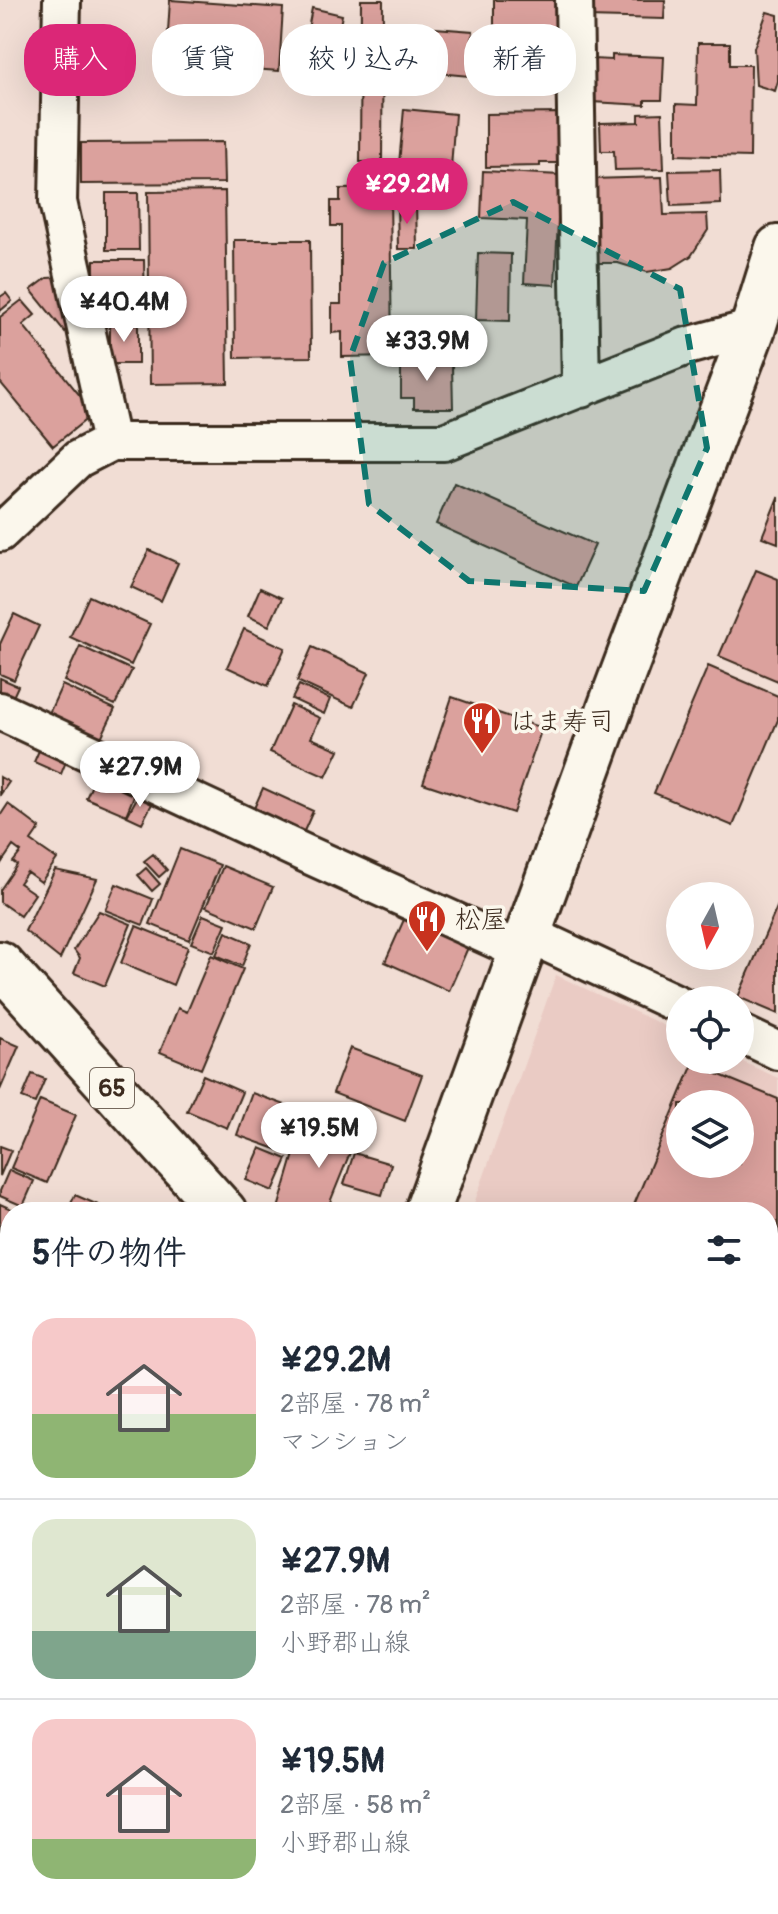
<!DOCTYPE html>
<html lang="ja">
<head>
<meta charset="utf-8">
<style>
  body { margin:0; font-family:Pangolin,"Klee One",sans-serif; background:#f6f6f7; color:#1f2937; height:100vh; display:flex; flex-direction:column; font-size:30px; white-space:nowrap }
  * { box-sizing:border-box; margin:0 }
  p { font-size:26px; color:#747a83 }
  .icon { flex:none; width:44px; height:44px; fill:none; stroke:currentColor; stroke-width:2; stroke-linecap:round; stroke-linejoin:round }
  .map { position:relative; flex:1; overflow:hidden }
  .side { position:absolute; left:0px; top:1202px; width:778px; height:712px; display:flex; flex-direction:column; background:#fff; border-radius:32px 32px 0 0; box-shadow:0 8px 32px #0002 }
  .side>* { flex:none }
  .banner { position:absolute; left:24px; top:24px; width:730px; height:72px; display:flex; gap:16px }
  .needle { width:52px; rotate:188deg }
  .controls { position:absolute; left:666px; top:882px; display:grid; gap:16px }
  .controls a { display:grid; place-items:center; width:88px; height:88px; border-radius:50%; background:#fff; box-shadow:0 8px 32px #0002; font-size:40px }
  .price { position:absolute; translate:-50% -68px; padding:0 18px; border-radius:28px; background:#fff; color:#222; font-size:26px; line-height:52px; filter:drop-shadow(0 2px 4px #0008) }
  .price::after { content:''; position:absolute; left:50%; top:48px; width:24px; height:18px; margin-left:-12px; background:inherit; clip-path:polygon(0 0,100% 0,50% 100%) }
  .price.current { background:#db2777; color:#fff }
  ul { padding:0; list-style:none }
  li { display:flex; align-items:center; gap:24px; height:200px; padding:0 32px }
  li+li { border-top:2px solid #e0e1e3 }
  li span { display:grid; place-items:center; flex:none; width:224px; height:160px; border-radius:24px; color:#555 }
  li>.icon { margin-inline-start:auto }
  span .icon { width:96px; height:96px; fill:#fffc; stroke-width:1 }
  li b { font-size:34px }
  h2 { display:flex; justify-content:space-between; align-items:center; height:96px; padding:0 32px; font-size:34px }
  .tag { padding:0 28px; border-radius:32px; background:#fff; box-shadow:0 8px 32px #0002; font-size:28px; line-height:72px }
  .tag.current { background:#db2777; color:#fff }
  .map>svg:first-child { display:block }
  .built { fill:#eacbc4; fill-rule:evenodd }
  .building { fill:#dba19d; stroke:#3b2a1e; stroke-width:2; fill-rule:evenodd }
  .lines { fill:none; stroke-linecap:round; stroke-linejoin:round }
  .service-casing { stroke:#3b2a1e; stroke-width:24 }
  .minor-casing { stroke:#3b2a1e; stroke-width:42 }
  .tertiary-casing { stroke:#3b2a1e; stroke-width:50 }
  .primary-casing { stroke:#3b2a1e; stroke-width:50 }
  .service { stroke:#fbf7ec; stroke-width:18 }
  .minor { stroke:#fbf7ec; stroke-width:36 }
  .tertiary { stroke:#fbf7ec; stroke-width:44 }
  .primary { stroke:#fbf7ec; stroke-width:44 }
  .marked { fill:#0f766e; fill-opacity:0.2; stroke:#0f766e; stroke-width:6; stroke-dasharray:16 10; stroke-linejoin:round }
  .labels { text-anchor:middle; stroke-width:7; stroke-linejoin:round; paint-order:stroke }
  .shield { fill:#fbf7ec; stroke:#75685c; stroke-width:2 }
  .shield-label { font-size:24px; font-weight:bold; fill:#3b2a1e }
  .poi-label { font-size:26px; fill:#3b2a1e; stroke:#fbf7ec; text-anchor:start }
</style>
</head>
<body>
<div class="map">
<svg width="778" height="1914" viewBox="0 0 778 1914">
  <rect width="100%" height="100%" fill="#f1ddd4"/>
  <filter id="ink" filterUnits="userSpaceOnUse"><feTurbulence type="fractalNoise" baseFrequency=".0125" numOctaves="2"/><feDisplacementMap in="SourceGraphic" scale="16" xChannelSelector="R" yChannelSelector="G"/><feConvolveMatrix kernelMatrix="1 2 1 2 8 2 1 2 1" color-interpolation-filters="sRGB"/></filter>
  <g filter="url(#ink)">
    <path class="built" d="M556,975L680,1033V1060H739L778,1078V1398L768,1422V1212H471ZM680,1104H740V1164H680Z"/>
    <path class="building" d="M170,0L283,8L279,71L166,63Z
      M361,0H383L382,162H360Z
      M494,0H555L556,64L494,65Z
      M588,0H665L664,19L587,17Z
      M312,8L342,15L335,51L305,45Z
      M767,12L778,15V81L775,91L756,85L754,48Z
      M409,26L473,31L469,76L405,70Z
      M698,43H730V65H751L750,157L676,155V104L697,105Z
      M612,55L664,57L662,100H645V105L592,102L593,59L612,60Z
      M404,109L455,114L451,168L399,164Z
      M561,113L562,163H540V166L486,167V114Z
      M662,113L664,169L615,170L614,151H601L600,123L639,122V114Z
      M223,142L224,183L81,184V143Z
      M720,170L721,204L671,206L669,171Z
      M483,171L560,175L555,285L524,283L527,220L481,218Z
      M662,177L664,215L707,214L708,230L691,256L672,268L647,272L618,263H592L590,179Z
      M390,188L392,356L342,357V332L332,333V304H341V226H331V201H340V189Z
      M225,191L228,383L150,384L148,192Z
      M106,193H138L139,250H106Z
      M397,202H416L417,249H398Z
      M234,240H310L311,357L235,358Z
      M478,253L511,254L510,321L476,320Z
      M94,260H144L145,304H94Z
      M64,277L74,326L65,332L31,290L47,278Z
      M6,293L12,301L0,311V297Z
      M22,300L35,315L23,325L94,413L53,446L0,382V317Z
      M110,324H138V364H110Z
      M439,359L440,365H452L453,408H414V398H401V360Z
      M454,483L595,545L576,587L436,524Z
      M778,497V543L762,537Z
      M149,550L178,563L161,601L131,587Z
      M756,570L778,579V681L719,656Z
      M260,588L282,598L269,626L248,616Z
      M89,596L150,624L131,665L70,637Z
      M14,614L39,626L14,680L0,674V644Z
      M244,629L285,648L268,686L227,667Z
      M80,646L132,670L115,705L64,681Z
      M312,647L369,673L353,707L297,681Z
      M708,666L778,696V720L733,826L654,793Z
      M0,678L18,686L7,710L0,707Z
      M62,685L115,709L97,746L45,722Z
      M299,685L330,699L324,714L292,699Z
      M452,697L542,728L513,813L423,783Z
      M291,705L320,718L311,738L339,750L326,777L270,752Z
      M40,748L67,759L61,774L34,762Z
      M97,774L136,791L126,815L86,798Z
      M0,777L9,782L0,795Z
      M263,788L313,811L301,838L251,815Z
      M139,794L153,802L142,823L127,816Z
      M8,804L40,828L31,841L57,859L41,882L27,872L19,883L35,894L20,916L0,902V890L17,865L13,862L21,852L13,846L0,865V816Z
      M180,849L220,865L189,940L150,924Z
      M153,854L167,870L159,877L144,861Z
      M223,866L273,887L256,928L206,907Z
      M146,868L160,884L152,891L138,875Z
      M55,870L97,879L60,959L25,931Z
      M116,884L153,899L143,925L105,910Z
      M778,905V1014L738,997Z
      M99,911L131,924L105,986L74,973L80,958L74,950Z
      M203,915L226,924L214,952L191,943Z
      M406,915L470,943L449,991L385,962Z
      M136,926L188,947L173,985L121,963Z
      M226,932L251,943L242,966L216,955Z
      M211,955L243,969L201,1069L160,1052L178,1008L187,1012Z
      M0,1038L19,1046L0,1090Z
      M350,1048L422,1075L405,1121L333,1093Z
      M693,1064L778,1099V1375L768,1398V1212H631ZM680,1104H740V1164H680Z
      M32,1074L45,1079L35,1103L22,1098Z
      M203,1075L242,1092L227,1128L187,1111Z
      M252,1093L302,1111L287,1153L237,1135Z
      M40,1100L76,1115L47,1183L11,1168Z
      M344,1110L364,1118L326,1212H277L297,1144L328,1152Z
      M0,1146L11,1150L0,1176Z
      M260,1148L287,1159L273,1191L246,1180Z
      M354,1153L391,1164L382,1195L344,1184Z
      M9,1170L34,1181L23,1206L0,1196V1191Z
      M75,1195L103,1207L101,1212H67Z
      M0,1204L18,1212H10V1242L5,1253L0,1251Z
      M331,1904H484L479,1914H394L385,1909L382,1914H332L327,1911Z
      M501,1904H529L545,1914H495Z
      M553,1904H561L579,1914H548Z
      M564,1904H613L607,1914H583Z
      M621,1904H636L655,1914H616Z"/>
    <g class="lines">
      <g class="service-casing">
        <path id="service" d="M768,1743L778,1721"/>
      </g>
      <g class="minor-casing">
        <path id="minor" d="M62,0L58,202L111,442
          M574,0L581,389
          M0,533L78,459L111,442H444L687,346L753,328
          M0,711L302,852L521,951
          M528,934L680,1005
          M740,1033L778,1051
          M0,1465L10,1469
          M0,1791L10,1796
          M227,1904L246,1914
          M691,1914L695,1904"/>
      </g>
      <g class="tertiary-casing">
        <path id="tertiary" d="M427,1212L613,700L753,328L778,248
          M179,1914L182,1904"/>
      </g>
      <g class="primary-casing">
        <path id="primary" d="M0,964L224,1212
          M768,1825L778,1836"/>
      </g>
      <use href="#service" class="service"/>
      <use href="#minor" class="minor"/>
      <use href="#tertiary" class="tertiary"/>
      <use href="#primary" class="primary"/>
    </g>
  </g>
  <path class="marked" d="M513,202L680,289L707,448L644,591L469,581L369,504L350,358L384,263Z"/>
  <defs>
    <g id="restaurant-pin" transform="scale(2)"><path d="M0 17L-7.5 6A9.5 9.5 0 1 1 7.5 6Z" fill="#c8321e" stroke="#fbf7ec"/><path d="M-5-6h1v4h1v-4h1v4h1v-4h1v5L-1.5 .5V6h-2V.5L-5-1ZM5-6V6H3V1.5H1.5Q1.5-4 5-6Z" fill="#fff"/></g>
  </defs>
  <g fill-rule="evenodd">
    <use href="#restaurant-pin" x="482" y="721"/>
    <use href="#restaurant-pin" x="427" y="919"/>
  </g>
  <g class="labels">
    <rect class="shield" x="90" y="1068" width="44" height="40" rx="6"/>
    <g class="shield-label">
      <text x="112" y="1096">65</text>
    </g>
    <g class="poi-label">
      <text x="510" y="730">はま寿司</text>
      <text x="455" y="928">松屋</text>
    </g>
  </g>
</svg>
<div class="controls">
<a><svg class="needle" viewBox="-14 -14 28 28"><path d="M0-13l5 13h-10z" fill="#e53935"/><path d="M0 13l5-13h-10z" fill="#747a83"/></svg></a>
<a><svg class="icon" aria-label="locate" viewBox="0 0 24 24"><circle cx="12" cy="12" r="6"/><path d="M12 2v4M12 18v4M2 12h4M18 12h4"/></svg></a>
<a><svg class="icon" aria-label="layers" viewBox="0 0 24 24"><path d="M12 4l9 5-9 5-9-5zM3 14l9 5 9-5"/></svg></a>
</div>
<b class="price current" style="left:407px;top:226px">¥29.2M</b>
<b class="price" style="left:124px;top:344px">¥40.4M</b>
<b class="price" style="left:427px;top:383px">¥33.9M</b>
<b class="price" style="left:140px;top:809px">¥27.9M</b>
<b class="price" style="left:319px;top:1170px">¥19.5M</b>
<div class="banner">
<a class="tag current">購入</a>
<a class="tag">賃貸</a>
<a class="tag">絞り込み</a>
<a class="tag">新着</a>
</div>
<section class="side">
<h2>5件の物件<svg class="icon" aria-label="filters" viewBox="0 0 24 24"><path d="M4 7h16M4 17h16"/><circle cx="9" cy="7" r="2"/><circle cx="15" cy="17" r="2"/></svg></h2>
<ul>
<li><span style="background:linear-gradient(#f6c9c9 60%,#8fb573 0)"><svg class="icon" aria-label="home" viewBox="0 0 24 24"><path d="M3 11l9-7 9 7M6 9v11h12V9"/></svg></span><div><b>¥29.2M</b><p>2部屋 · 78 m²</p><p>マンション</p></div></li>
<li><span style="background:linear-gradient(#dfe7d0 70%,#7fa58c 0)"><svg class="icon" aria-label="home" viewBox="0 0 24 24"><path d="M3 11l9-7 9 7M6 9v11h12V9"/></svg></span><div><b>¥27.9M</b><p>2部屋 · 78 m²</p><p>小野郡山線</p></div></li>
<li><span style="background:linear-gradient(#f6c9c9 75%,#8fb573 0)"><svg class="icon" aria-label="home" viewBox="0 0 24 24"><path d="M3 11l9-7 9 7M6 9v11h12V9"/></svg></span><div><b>¥19.5M</b><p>2部屋 · 58 m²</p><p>小野郡山線</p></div></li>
</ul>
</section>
</div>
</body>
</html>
